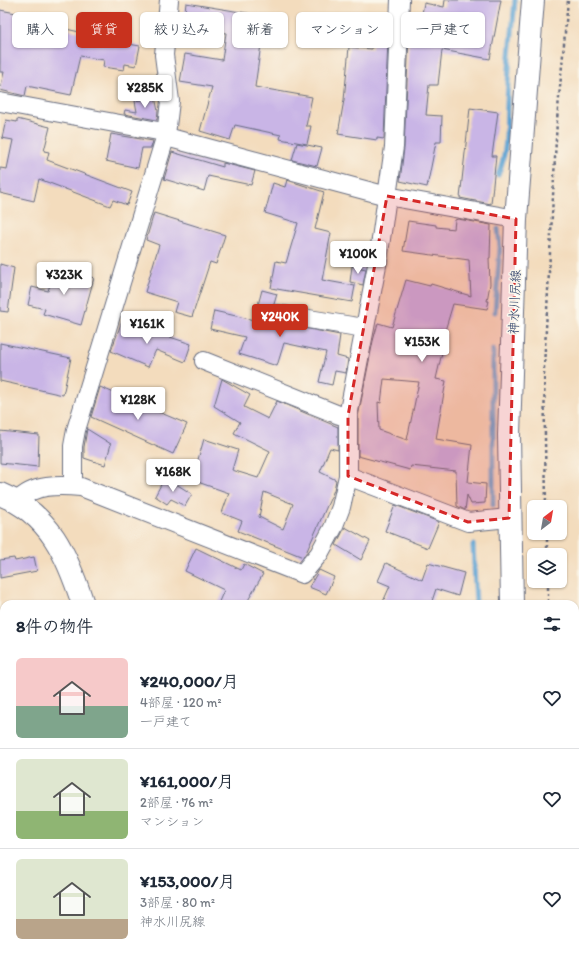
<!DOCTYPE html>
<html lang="ja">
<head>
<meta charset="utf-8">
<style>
  body { margin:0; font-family:Itim,"Klee One",sans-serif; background:#f2f2f3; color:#1f2937; height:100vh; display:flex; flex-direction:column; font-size:15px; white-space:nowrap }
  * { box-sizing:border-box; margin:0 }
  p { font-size:13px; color:#747a83 }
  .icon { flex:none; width:22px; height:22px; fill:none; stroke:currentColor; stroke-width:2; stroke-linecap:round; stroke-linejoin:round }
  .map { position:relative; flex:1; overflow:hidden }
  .sheet { position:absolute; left:0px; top:600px; width:579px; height:356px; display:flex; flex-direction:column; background:#fff; border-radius:12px 12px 0 0; box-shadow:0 1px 3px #0004 }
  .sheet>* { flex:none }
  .hud { position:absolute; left:12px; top:12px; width:555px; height:36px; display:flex; gap:8px }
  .needle { width:26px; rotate:31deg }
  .tools { position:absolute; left:527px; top:500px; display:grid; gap:8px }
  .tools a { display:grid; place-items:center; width:40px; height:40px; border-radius:6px; background:#fff; box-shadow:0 1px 3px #0004; font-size:20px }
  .price { position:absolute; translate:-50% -34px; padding:0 9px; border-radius:4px; background:#fff; color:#222; font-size:13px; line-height:26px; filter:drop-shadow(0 1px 2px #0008) }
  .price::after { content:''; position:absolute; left:50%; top:24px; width:12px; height:9px; margin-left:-6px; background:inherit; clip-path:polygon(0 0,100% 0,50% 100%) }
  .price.active { background:#c8321e; color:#fff }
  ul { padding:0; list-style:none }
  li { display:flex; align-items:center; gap:12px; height:100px; padding:0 16px }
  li+li { border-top:1px solid #e0e1e3 }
  li span { display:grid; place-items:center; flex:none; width:112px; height:80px; border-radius:6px; color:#555 }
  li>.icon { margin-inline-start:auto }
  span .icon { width:48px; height:48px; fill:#fffc; stroke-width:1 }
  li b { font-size:17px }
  h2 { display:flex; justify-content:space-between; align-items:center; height:48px; padding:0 16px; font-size:17px }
  .pill { padding:0 14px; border-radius:6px; background:#fff; box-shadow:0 1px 3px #0004; font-size:14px; line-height:36px }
  .pill.active { background:#c8321e; color:#fff }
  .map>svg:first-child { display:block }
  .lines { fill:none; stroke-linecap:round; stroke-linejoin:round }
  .stream { stroke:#5ca1d1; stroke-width:5 }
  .river { stroke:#5ca1d1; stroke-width:30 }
  .building { fill:#c9b5e6; fill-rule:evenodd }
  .minor-casing { stroke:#676c7f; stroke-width:20 }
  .secondary-casing { stroke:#676c7f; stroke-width:24 }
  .path { stroke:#676c7f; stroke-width:2.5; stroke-dasharray:3 3; stroke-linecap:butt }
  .minor { stroke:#fff; stroke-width:18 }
  .secondary { stroke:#fff; stroke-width:22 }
  .marked { fill:#d62828; fill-opacity:0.2; stroke:#d62828; stroke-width:3; stroke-dasharray:8 5; stroke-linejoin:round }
  .labels { text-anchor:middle; stroke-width:3; stroke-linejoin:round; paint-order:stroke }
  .street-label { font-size:13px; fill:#1b2f5e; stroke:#fbf7ec }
</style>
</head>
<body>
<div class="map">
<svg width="579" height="956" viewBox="0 0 579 956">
  <rect width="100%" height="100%" fill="#fbf7ec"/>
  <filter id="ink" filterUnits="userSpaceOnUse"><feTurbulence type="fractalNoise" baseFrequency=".025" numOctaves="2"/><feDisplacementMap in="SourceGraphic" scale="8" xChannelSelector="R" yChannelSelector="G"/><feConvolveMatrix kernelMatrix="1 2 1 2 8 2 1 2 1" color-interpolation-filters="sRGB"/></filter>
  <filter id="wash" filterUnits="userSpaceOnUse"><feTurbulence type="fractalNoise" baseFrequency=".012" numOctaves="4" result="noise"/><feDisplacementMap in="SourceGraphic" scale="16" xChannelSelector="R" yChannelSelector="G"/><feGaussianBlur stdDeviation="0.9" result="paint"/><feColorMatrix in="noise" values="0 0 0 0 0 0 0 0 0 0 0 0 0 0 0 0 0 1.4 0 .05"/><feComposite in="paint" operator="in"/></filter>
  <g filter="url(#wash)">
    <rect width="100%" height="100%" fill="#f3dcbd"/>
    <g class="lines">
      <path class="stream" d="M498,175C508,150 506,131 507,105C508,70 512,35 515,0
        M495,312L500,247L498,229
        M493,349V505
        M473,545L476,604
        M488,952V956"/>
      <path class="river" d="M0,726L4,744
        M61,952L62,956"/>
    </g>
    <g id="blocks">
      <path class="building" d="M445,0H501L490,59L442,50L438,85H429L426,115L442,116L441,142H436L427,187L400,181L404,148L409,36H418L424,3L444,7Z
        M186,3L265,16L255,87L312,97L306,126H311L307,144L280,139L281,135L235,125L230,140L200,131L212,87L180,82L185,54L222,60L226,33L183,28Z
        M0,10L48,19L47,22L66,26V29L84,33L83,36L140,46L136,66L125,64L124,70L103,67L104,60L80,56L71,95L27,86L25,96L0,90L4,72H0Z
        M376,13L389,14L384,139L377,138V140L338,134L344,100L349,47L372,49Z
        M155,97L158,111L157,120L124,114L125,110L137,112L135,101Z
        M470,108L498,112L492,156H496L491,204L460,198Z
        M17,119L50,127L44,151L49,152L47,160L132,192L127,205L113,200L110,206L39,179L34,201L0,193V168L7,169L13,140L2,138L6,120L17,122Z
        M111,134L153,141L151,148H142L138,168L106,161Z
        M297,143L322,148L317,166L292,160Z
        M172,152L223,167V163L255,171L251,185L208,176L204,191L164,179Z
        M287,180L324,192L315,229L331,233L322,280L355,286L352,302L271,288L276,261L286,263L298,223L265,213L273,183L285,187Z
        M154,213L225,235L216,264L210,262L192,317L174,312L177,302L145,292L159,245L146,240Z
        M458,219L491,225L490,258H489L490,284L487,301H489L487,309L453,304L444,334L446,335L436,379L446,381L436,439L472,445L468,482L486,484L485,503L471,504L467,495L465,510L457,506L456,471L411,466L410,470L358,456V417L373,341L378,323L392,327L406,280L430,286L431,284L471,296L469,260L403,251L408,221L436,225V227L454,229L455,220ZM384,379L419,382L407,440L379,430L378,402L381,403Z
        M0,264L14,268L8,312L0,311Z
        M56,266L94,278L81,325L43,314L45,309L28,305L32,287L48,291Z
        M352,266L366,269L363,285L350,282Z
        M262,290L277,294L274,304L268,312V317L272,322L340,335L337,356L348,359L346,373L335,371L332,385L319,382L326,352L284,343L277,366L239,354L245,337L210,329L214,311L254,320Z
        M122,321L191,344L185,362L156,350L148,367L111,351Z
        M0,343L71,358L63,395L0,381Z
        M222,379L250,395L244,407L268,419L277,401L338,427V450L330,448L320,472L336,480L334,490L306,553L303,557L238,531L242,521L222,513L229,493L192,480L204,439L238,450L232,470L258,478L270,451L234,433L240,422L214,406ZM264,492L293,504L283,529L259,517Z
        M100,387L187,424L173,454L91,417Z
        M87,429L111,444L105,465L84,458V447Z
        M0,431L39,435L38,467L0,463Z
        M165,477L192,494L185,506L171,499L167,504L155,496Z
        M395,505L439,522L428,548L385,531Z
        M345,527L370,541L361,560L336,545Z
        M196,548L241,570L244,564L263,574L246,604H218L224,590L185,571Z
        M34,557L37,571L0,578V560L14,558L15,561Z
        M386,563L422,580L428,563L464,573L458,596L436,589L431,604H382L390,586L378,581Z
        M319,570L334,577L326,594L309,587Z"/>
    </g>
  </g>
  <g filter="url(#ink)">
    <use href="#blocks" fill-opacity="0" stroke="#676c7f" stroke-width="1"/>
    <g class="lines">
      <g class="minor-casing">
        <path id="minor" d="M0,102L158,131L174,139L387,196L516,219
          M278,314L364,328
          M204,361L339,415L348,416
          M348,476L468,522L509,518
          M73,486V446L76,430L166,135L170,101L164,55L169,0
          M18,501C32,484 60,485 81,487L302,574L319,554L333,528L341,507L348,476V416L378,260L394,147L400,0
          M322,956L323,952"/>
      </g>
      <g class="secondary-casing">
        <path id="secondary" d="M0,494C50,514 67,555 83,604
          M512,604L509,435L516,219L533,0
          M229,952L234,956
          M517,956V952"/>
      </g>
      <path class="path" d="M546,507L544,367L557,120L568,0
        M547,533V555
        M548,581V604
        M0,801L4,817
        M38,952L39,956
        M553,956V952"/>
      <use href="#minor" class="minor"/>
      <use href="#secondary" class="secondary"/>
    </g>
  </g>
  <path class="marked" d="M387,196L516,219L509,518L468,522L348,476V416Z"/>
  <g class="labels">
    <g class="street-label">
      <text transform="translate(514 302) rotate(-88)" y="5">神水川尻線</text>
    </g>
  </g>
</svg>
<div class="tools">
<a><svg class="needle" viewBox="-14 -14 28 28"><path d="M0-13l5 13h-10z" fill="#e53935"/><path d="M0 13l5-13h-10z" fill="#747a83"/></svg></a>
<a><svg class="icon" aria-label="layers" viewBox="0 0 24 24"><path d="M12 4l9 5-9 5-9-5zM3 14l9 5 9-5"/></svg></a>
</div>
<b class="price" style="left:145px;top:109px">¥285K</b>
<b class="price" style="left:358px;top:275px">¥100K</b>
<b class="price" style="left:64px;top:296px">¥323K</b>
<b class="price active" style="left:280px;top:338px">¥240K</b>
<b class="price" style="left:147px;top:345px">¥161K</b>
<b class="price" style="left:422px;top:363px">¥153K</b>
<b class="price" style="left:138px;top:421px">¥128K</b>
<b class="price" style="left:173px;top:493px">¥168K</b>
<div class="hud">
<a class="pill">購入</a>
<a class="pill active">賃貸</a>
<a class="pill">絞り込み</a>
<a class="pill">新着</a>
<a class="pill">マンション</a>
<a class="pill">一戸建て</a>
</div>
<section class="sheet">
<h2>8件の物件<svg class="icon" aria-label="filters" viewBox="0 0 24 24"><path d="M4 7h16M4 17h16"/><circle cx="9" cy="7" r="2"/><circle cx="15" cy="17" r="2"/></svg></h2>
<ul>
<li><span style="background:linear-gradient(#f6c9c9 60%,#7fa58c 0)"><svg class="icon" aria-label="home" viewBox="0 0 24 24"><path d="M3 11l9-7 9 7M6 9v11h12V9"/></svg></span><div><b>¥240,000/月</b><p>4部屋 · 120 m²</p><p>一戸建て</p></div><svg class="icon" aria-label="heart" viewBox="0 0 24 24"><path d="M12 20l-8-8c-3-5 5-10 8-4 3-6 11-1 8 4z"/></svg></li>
<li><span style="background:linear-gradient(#dfe7d0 65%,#8fb573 0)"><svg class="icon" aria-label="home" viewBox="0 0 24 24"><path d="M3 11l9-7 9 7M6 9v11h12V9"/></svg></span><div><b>¥161,000/月</b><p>2部屋 · 76 m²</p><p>マンション</p></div><svg class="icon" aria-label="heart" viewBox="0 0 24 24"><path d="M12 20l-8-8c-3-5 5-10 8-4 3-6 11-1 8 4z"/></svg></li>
<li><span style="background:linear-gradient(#dfe7d0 75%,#b9a48a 0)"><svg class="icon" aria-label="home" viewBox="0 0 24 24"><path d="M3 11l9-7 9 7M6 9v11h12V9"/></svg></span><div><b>¥153,000/月</b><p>3部屋 · 80 m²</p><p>神水川尻線</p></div><svg class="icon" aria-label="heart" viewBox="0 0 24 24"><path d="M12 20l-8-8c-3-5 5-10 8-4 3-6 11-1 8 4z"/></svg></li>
</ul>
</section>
</div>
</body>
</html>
